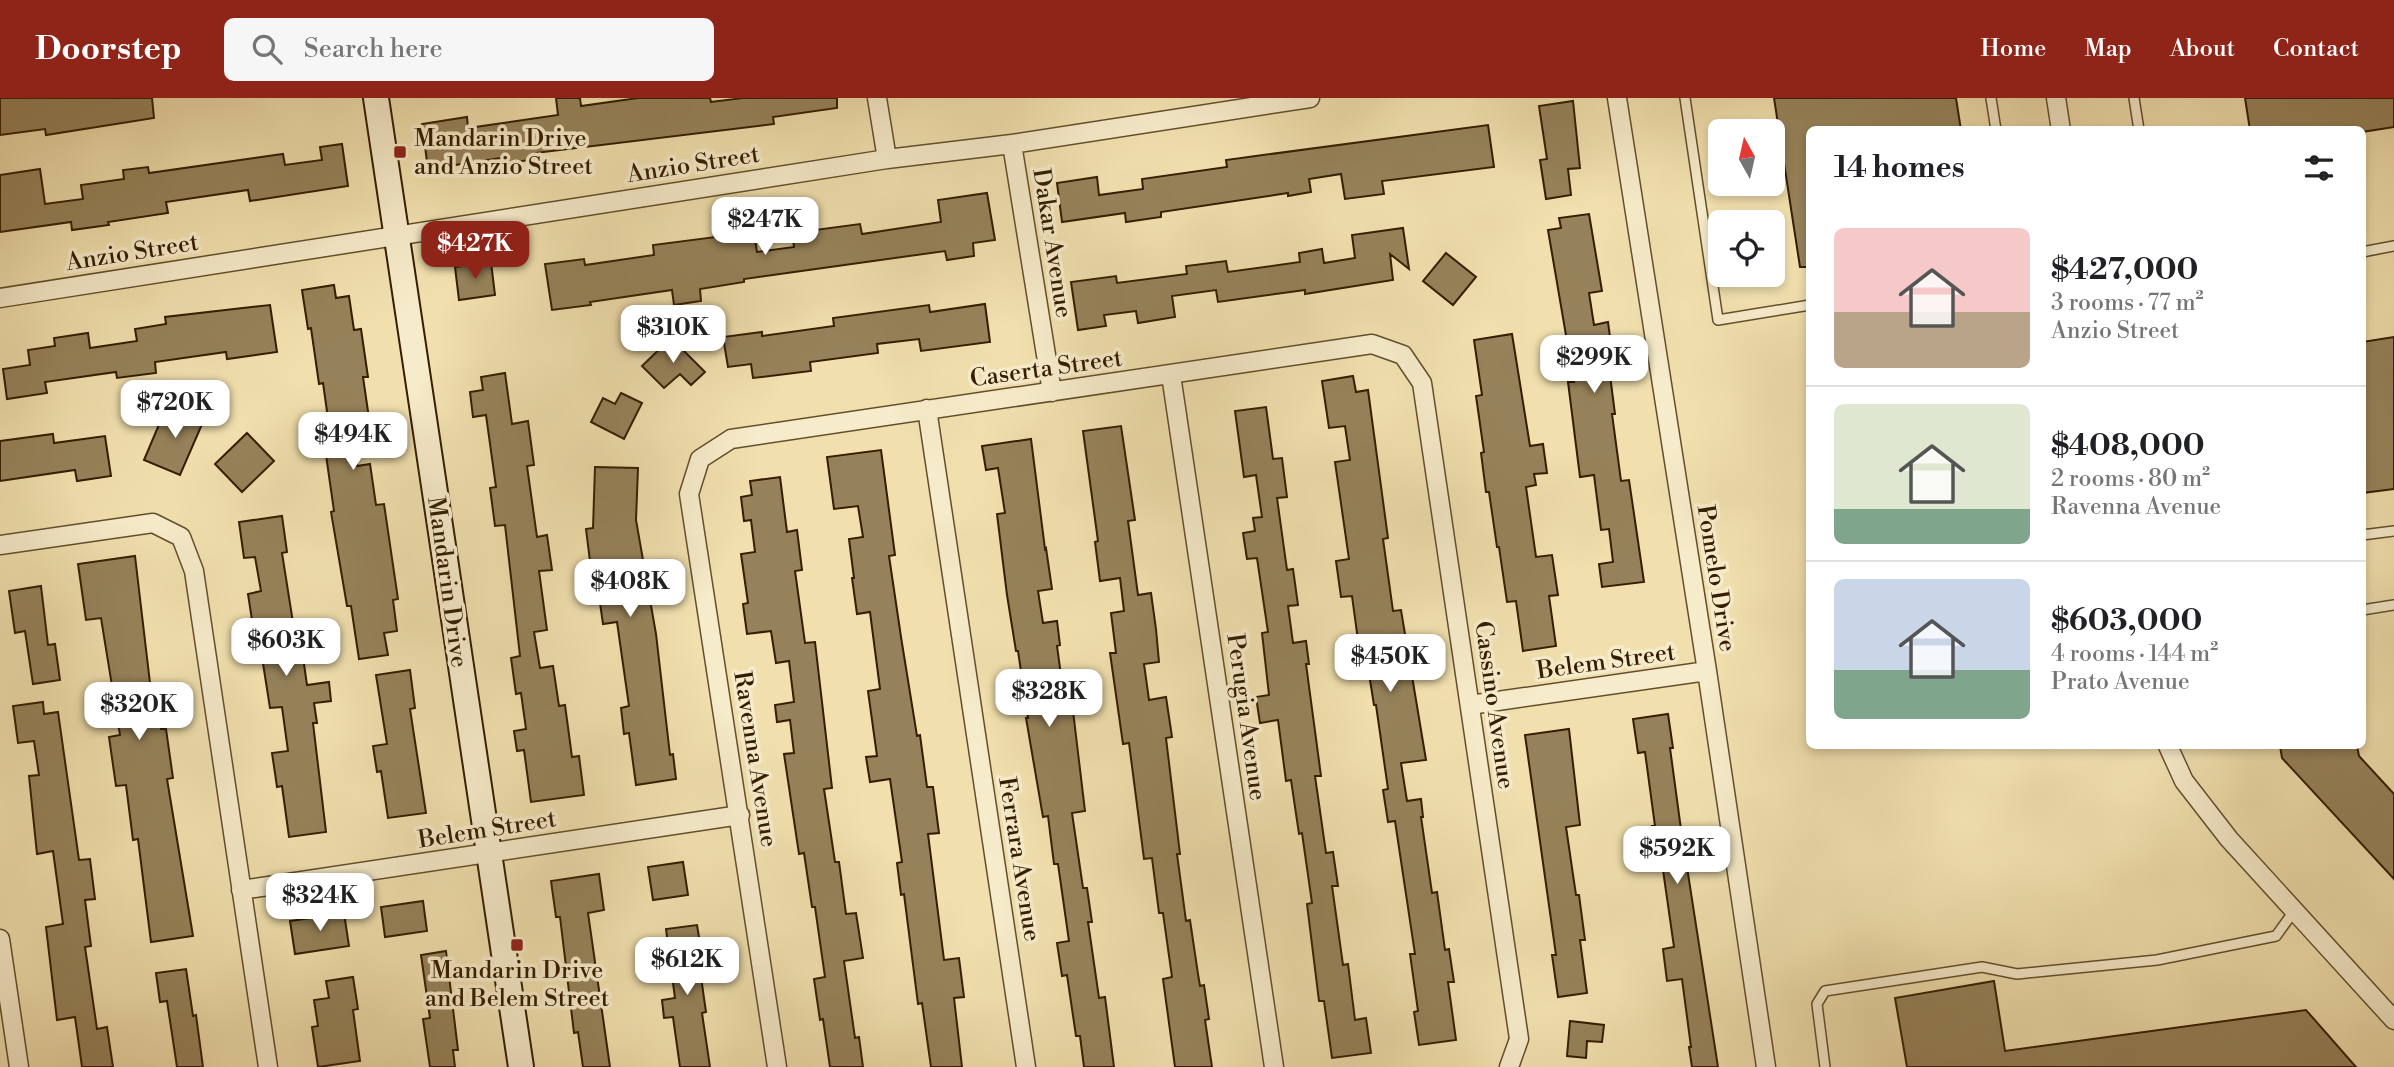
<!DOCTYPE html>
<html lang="en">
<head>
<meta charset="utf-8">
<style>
  body { margin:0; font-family:"Libre Bodoni",serif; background:#f6f6f6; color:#202124; height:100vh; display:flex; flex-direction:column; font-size:26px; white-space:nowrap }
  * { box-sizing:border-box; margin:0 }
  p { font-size:23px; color:#757577 }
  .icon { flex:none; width:38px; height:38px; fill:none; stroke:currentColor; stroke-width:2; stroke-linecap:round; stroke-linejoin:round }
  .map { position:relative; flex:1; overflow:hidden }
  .drawer { position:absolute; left:1806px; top:28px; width:560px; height:623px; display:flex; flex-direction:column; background:#fff; border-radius:10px; box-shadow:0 4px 10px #0003 }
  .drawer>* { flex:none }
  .needle { width:46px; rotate:352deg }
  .buttons { position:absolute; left:1708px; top:21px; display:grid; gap:14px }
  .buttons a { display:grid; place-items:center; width:77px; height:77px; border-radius:10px; background:#fff; box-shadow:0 4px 10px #0003; font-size:35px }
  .price { position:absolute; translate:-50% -60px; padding:0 16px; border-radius:14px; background:#fff; color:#222; font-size:23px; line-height:46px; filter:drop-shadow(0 2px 4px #0008) }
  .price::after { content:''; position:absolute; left:50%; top:42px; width:21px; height:16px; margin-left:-10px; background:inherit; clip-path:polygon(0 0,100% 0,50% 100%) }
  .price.current { background:#8f2418; color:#fff }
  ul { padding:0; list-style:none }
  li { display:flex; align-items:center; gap:21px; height:175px; padding:0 28px }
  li+li { border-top:2px solid #e0e0e0 }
  li span { display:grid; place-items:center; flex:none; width:196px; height:140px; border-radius:10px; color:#555 }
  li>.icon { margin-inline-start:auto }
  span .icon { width:84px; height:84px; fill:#fffc; stroke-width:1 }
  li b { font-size:30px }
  h2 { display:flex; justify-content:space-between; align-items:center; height:84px; padding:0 28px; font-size:30px }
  header { display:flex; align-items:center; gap:42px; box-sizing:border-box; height:98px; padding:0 35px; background:#8f2418; color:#fff }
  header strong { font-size:33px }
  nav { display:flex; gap:38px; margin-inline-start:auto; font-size:24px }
  .search { width:490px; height:63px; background:#f6f6f6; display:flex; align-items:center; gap:18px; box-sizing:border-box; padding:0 24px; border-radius:10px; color:#757577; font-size:26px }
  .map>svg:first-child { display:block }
  .building { fill:#96825a; stroke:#341d00; stroke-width:2 }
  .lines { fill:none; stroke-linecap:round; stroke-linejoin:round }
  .lane-casing { stroke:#634e2c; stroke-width:12 }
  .street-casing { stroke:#634e2c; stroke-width:21 }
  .secondary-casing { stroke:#341d00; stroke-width:28 }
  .lane { stroke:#f6ebca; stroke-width:9 }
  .street { stroke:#f6ebca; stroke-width:18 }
  .secondary { stroke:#f6ebca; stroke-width:24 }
  .poi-dot { fill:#8f2418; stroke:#f6ebca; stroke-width:2.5 }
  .labels { text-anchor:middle; stroke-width:7; stroke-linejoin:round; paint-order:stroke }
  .poi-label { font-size:24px; fill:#341d00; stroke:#f6ebca; text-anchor:start }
  .street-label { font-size:24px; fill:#341d00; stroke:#f6ebca }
</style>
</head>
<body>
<header>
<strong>Doorstep</strong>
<div class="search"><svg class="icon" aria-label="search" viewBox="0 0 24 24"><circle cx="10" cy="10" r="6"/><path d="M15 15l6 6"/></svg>Search here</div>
<nav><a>Home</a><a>Map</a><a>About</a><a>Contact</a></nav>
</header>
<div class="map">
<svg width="2394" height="969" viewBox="0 0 2394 969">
  <rect width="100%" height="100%" fill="#f1e0ae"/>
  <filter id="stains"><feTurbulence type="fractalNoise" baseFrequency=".00286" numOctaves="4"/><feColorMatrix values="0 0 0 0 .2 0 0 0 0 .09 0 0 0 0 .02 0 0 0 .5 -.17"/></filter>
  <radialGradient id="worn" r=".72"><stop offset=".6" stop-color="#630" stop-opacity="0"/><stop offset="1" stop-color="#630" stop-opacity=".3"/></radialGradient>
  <path class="building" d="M0,0H152L154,20L46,37L45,31L0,37Z
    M556,0H580L581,8L638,0H710L711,4L743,0H837V10L773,19L774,26L535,55L536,61L503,66L502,60L428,71L422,26L467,19L468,30L558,17Z
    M1774,0H1956L1961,32H1810V169H1800Z
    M2245,0H2394V29L2362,34V32H2250Z
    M1573,3L1580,70L1568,71L1571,97L1546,101L1540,62L1547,61L1539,8Z
    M1488,27L1494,69L1382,83L1384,96L1345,101L1341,76L1309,81L1311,94L1288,98V95L1161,114V119L1126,124L1125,115L1062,124L1057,85L1097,79L1099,97L1143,91L1142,81L1227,69L1226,62Z
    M342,46L348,88L250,103L248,92L166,104L168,115L108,124L109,127L72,132L71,124L0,134V77L40,71L45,106L83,101L81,87L124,81L123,72L148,69L149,75L283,56L285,67L322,62L320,49Z
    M987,95L995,142L973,145L974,158L947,162L945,153L744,181V184L700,191L701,203L674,207L672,192L590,204L591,207L552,212L545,166L584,161L585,167L654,157L653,147L754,134L757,154L794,149L792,135L860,126L862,136L941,124L938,102Z
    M1589,116L1602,193L1589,195L1594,227L1608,224L1612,254H1607L1615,316H1612L1621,383L1629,382L1644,484L1602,489L1599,466L1613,464L1609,431L1601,432L1594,377L1580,379L1568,284H1574L1548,132L1561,130L1559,120Z
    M1403,130L1409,171L1390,156L1393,182L1305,196V192L1218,204L1216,192L1172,198L1175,219L1138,225L1136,213L1104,217L1106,228L1078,232L1071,184L1116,178L1117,185L1187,176L1186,168L1226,163L1228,174L1300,164L1299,155L1322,151L1324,165L1355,160L1352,137Z
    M1446,155L1476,179L1453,207L1423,183Z
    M491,164L495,197L459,202L455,169Z
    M334,187L336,200L349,198L354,232L361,231L368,279H363L371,334L352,337L357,368L370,366L376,407L384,406L398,501L393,502L397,533L384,535L388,557L359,561L351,508H347L331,414L334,413L326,357L333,356L323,285L319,286L311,230L308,231L302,192Z
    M985,206L990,244L921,253L919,241L877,246L878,255L810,264L811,273L753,280L751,266L728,269L723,239L762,234V238L834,228L833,220L929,207L930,214Z
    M270,207L277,254L227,261L226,254L155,264L156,275L117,280L116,274L45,284L47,295L7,301L3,271L30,267L28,252L55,248L54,240L88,235L90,250L137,243L135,231L166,226L165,219Z
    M1512,236L1530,348L1543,346L1547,375L1534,376L1536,387L1526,389L1536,459L1552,457L1558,497L1549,498L1556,548L1523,553L1516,503L1507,504L1499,449H1497L1489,394H1486L1481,355L1484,354L1476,298L1482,297L1474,242Z
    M2394,239V391L2362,395V244Z
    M671,240L705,274L691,287L680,276L664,290L642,268Z
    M505,275L512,326L528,323L534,367L527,368L537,439L547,437L552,472L539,473L547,532L534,534L540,570L553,568L559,608L565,607L572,659L579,658L584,697L531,704L524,652L517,653L514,633L526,631L521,595L516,596L511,560L520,558L505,427L495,428L490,390L496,389L486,317L473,319L470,294L483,292L481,279Z
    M1353,278L1356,294L1368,292L1388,440L1383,441L1393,513L1401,512L1426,662L1401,665L1407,703L1421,701L1423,719H1421L1432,795L1437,794L1445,852L1449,851L1454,884H1448L1456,942L1419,947L1414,914L1418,913L1410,856H1415L1395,723L1388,724L1383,692L1388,691L1376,607H1374L1366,557H1360L1352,498L1341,499L1336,463L1349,461L1335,364L1350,362L1345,328L1329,330L1322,283Z
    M621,295L642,305L624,341L591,324L603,300L615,306Z
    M183,307L206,317L180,377L144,362L163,317L176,322Z
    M1266,309L1273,361L1282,360L1287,399L1277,400L1287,472L1293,471L1298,507L1288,508L1293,545L1306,543L1309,566H1306L1321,678H1315L1326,755L1333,754L1338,788H1332L1343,867L1348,866L1355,922L1366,920L1371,955L1332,960L1324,903H1319L1307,806L1312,805L1302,735L1299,736L1291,682L1286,683L1278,622L1260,625L1256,599L1269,597L1262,535L1268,534L1257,460L1247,461L1243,435L1255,433L1253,420L1262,419L1256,377L1244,379L1235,313Z
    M1121,328L1135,422L1128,423L1138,497L1151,495L1156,531L1159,564L1144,566L1149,602L1166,599L1172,639L1166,640L1180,756H1177L1186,823L1190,822L1198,876L1200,888L1204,887L1209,921L1205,922L1212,969H1175L1163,881L1172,879L1163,815H1159L1152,760L1144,761L1129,645L1123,646L1110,555H1116L1111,515L1124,513L1120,480L1100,483L1095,444L1098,443L1083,333Z
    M247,335L274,363L242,394L215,366Z
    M53,336L54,345L105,338L111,378L77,383L75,372L0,383V343Z
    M1031,341L1045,451L1046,450L1052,491L1038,493L1043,525L1057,523L1060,547L1057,548L1066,614L1073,613L1085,713L1072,715L1083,790H1087L1092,824H1088L1099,900L1105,899L1114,969H1084L1080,938H1076L1067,877L1062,878L1057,845L1069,843L1058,766H1054L1048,718L1043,719L1026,620H1028L1018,553H1016L1007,497L997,416L1005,415L998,370L986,372L982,348Z
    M881,352L895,457L889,458L901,539L917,638L920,637L927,689H933L939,735L928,736L944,862L959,860L964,899L954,900L962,969H931L922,905L918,906L904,796L901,797L897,765L902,764L890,681L870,684L866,659L877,658L868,593L880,591L870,514L857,516L852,480H854L849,441L863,439L858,408L834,411L827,359Z
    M595,369L638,370L636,422L656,536L670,657L673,656L676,681L636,687L629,635L624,636L621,610L629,608L617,524L603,526L595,470L591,471L586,431L593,430Z
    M780,379L787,434L797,432L802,472L795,473L805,545L815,544L832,690L824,691L835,764H839L846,816L856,815L863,860L844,863L855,940L859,939L863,969H830L823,921L820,922L814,881L825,879L815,809H812L804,755L799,756L784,656L794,655L790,622L777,624L775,607L794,604L789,563L776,565L771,533L747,536L743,506L748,505L741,456L755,454L751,422L744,423L741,399L752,397L750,383Z
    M282,418L287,454L282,455L294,531H299L307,587L329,584L331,603L314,605L317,625H313L326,734L289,739L282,688L277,689L272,655L288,653L282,609L270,610L256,521L252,522L248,496L261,493L255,459L244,460L239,424Z
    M135,458L150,585H154L161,631H166L173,680L167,681L193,838L151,844L138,741L133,742L126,687L116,688L109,639L120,637L101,520L86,522L78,466Z
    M41,488L48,547L55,546L60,582L33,586L25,533L15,535L9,493Z
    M410,572L415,610L410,611L426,715L388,720L381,673L377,674L373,648L387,646L376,577Z
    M43,604L44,616L58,614L79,762L90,761L95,801L85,802L91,848L85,849L97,931L107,929L113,969H82L75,919L57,922L46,829L63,826L53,753L37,756L29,678L39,677L34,643L18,645L13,608Z
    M1668,616L1673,650H1670L1680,724L1718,969H1692L1689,949H1691L1682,881L1667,883L1663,851L1674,849L1663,772H1658L1652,728H1655L1645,654L1638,655L1633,621Z
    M1569,631L1580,727L1566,729L1576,797H1579L1585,842H1580L1587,895L1558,899L1552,857H1556L1525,637Z
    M2280,648H2357L2359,658L2394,696V781L2282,660Z
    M683,764L688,797L653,802L648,769Z
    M599,776L604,812L588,815L610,969H583L578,934L574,935L560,819H556L551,783Z
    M423,803L427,833L385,839L381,809Z
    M344,815L349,848L295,856L290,823Z
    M697,827L702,857L698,858L706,914L702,915L710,969H680L673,919L664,920L662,902L675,900L666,831Z
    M446,853L458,952H453L455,969H430L423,921L430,920L421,857Z
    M186,871L193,918L196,917L203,969H177L167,903L160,904L156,875Z
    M353,879L358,911L353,912L360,963L318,969L312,929L318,928L314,902L329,900L326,883Z
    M1994,883L2005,953L2306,912L2356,969H1907L1895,900Z
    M1570,923L1604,927L1602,944L1587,943L1586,960L1567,958Z"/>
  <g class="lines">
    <g class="lane-casing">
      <path id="lane" d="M1685,0L1718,222L1810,207
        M1991,0L1996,32
        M2134,0L2139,32
        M2362,154L2394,148
        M2362,437L2394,433
        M2362,512L2394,507
        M1825,969L1817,906L1825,893L1982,869L2017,876L2157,862L2276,838L2294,813"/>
    </g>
    <g class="street-casing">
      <path id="street" d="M877,0L887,61
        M1617,0L1707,573L1766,969
        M2056,0L2061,32
        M1012,46L1052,294
        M0,200L887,61L1012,46L1310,0
        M1171,277L1274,969
        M927,311L1026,969
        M0,447L153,425L181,439L194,473L268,969
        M1470,607L1707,573
        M2168,648L2184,683L2229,741L2394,922
        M241,792L740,717
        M0,841L19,969
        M777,969L689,396L700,361L731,341L1372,246L1403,257L1422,285L1519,941L1509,969"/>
    </g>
    <g class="secondary-casing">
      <path id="secondary" d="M376,0L521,969"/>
    </g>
    <use href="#lane" class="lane"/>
    <use href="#street" class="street"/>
    <use href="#secondary" class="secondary"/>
  </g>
  <g class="poi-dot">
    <rect x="393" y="47" width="14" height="14" rx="3.5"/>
    <rect x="510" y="840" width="14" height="14" rx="3.5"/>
  </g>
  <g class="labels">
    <g class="poi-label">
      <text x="414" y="48">Mandarin Drive<tspan x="414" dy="28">and Anzio Street</tspan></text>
      <text x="517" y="880" text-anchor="middle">Mandarin Drive<tspan x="517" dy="28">and Belem Street</tspan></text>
    </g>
    <g class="street-label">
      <text transform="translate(693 66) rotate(-9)" y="8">Anzio Street</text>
      <text transform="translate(1053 145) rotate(81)" y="8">Dakar Avenue</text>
      <text transform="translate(132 154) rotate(-9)" y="8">Anzio Street</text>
      <text transform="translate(1046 270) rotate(-8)" y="8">Caserta Street</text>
      <text transform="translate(1717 480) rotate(81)" y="8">Pomelo Drive</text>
      <text transform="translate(448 484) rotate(82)" y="8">Mandarin Drive</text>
      <text transform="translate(1606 563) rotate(-8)" y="8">Belem Street</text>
      <text transform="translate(1495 607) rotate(82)" y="8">Cassino Avenue</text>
      <text transform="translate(1247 619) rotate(82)" y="8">Perugia Avenue</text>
      <text transform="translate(756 661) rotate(81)" y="8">Ravenna Avenue</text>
      <text transform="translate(487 731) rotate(-9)" y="8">Belem Street</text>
      <text transform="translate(1020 761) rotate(81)" y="8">Ferrara Avenue</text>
    </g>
  </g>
  <rect width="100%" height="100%" filter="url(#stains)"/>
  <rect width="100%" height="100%" fill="url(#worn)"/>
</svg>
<div class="buttons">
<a><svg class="needle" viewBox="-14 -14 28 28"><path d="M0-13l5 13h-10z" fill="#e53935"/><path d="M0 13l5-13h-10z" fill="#757577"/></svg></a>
<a><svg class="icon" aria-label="locate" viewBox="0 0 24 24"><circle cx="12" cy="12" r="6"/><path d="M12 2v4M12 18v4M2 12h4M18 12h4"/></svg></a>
</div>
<b class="price" style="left:765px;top:159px">$247K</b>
<b class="price current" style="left:475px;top:183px">$427K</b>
<b class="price" style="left:673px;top:267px">$310K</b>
<b class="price" style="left:1594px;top:297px">$299K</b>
<b class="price" style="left:175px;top:342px">$720K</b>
<b class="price" style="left:353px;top:374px">$494K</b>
<b class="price" style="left:630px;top:521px">$408K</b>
<b class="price" style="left:286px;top:580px">$603K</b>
<b class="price" style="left:1390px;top:596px">$450K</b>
<b class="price" style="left:1049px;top:631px">$328K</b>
<b class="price" style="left:139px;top:644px">$320K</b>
<b class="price" style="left:1677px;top:788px">$592K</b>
<b class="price" style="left:320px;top:835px">$324K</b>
<b class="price" style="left:687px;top:899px">$612K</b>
<section class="drawer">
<h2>14 homes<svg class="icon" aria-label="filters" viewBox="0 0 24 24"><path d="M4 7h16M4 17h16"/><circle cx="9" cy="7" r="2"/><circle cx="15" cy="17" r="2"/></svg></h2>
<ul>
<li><span style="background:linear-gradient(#f6c9c9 60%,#b9a48a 0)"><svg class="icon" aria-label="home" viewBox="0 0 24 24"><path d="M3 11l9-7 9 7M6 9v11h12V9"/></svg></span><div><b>$427,000</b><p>3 rooms · 77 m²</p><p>Anzio Street</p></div></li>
<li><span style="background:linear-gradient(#dfe7d0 75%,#7fa58c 0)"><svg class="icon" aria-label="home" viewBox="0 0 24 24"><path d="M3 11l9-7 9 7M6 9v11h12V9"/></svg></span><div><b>$408,000</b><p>2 rooms · 80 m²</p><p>Ravenna Avenue</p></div></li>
<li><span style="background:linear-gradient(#c9d6e8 65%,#7fa58c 0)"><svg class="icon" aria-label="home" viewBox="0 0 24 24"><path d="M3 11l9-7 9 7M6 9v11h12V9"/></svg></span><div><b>$603,000</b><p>4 rooms · 144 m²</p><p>Prato Avenue</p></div></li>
</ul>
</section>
</div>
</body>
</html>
